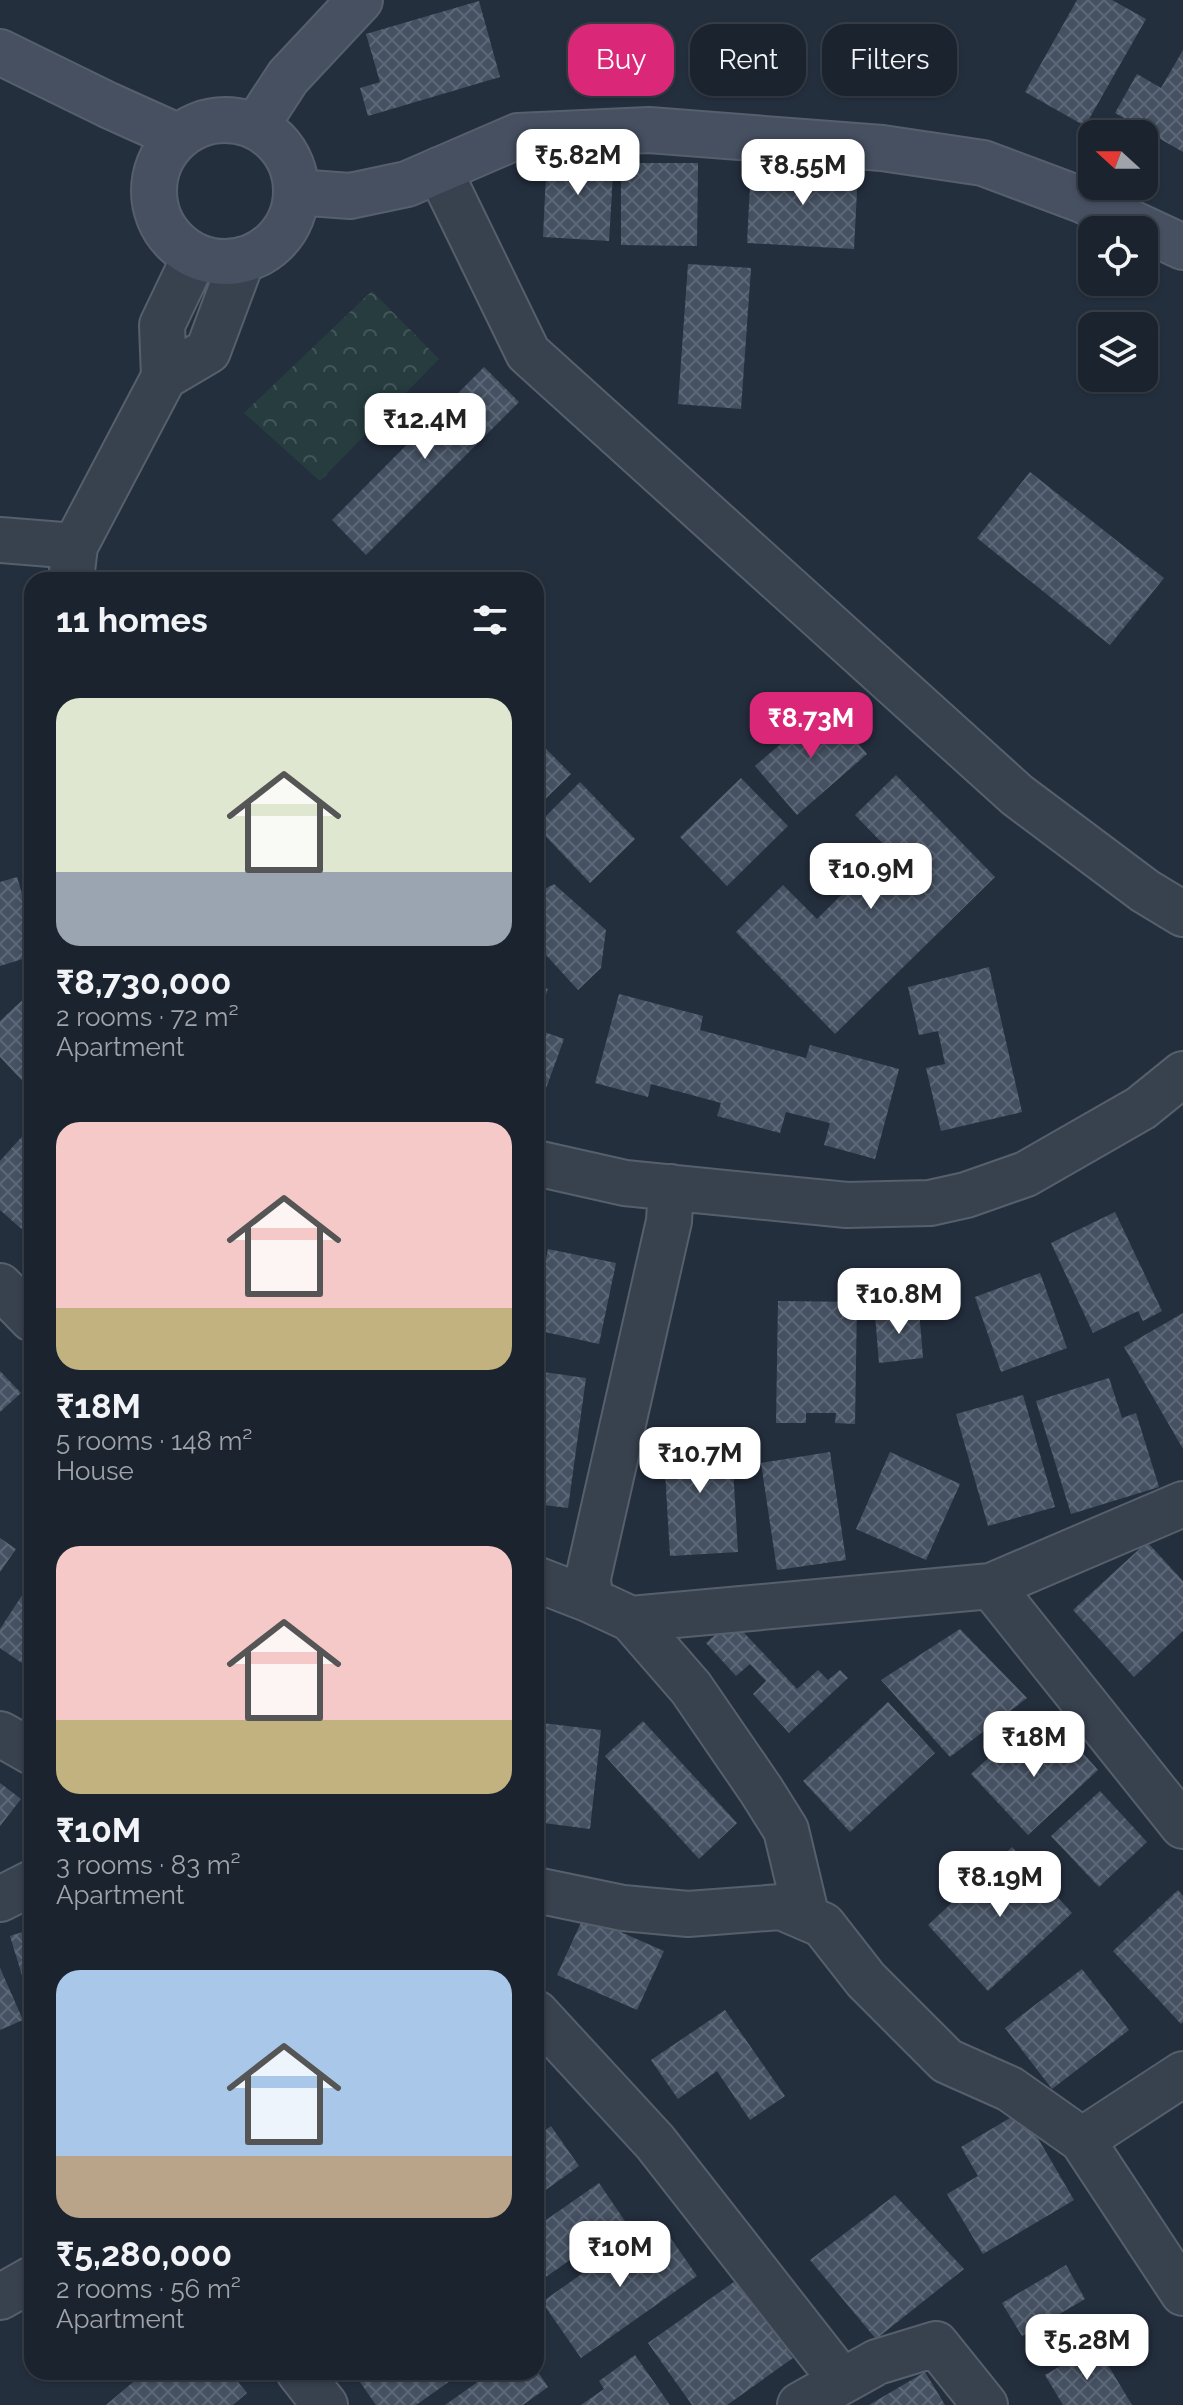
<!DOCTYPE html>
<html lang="en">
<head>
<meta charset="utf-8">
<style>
  body { margin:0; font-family:Raleway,sans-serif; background:#282f3a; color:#f1f3f6; height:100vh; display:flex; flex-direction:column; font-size:30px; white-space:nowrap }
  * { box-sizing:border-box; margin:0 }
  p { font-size:26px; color:#a0a4aa }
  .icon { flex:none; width:44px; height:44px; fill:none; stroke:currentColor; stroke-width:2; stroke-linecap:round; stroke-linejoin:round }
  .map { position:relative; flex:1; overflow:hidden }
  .drawer { position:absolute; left:24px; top:572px; width:520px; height:1808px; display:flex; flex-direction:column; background:#1b232e; border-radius:24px; box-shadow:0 2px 6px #0004,0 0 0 2px #39404a }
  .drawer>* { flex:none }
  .banner { position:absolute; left:568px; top:24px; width:494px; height:72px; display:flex; gap:16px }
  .needle { width:52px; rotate:291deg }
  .controls { position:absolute; left:1078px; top:120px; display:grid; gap:16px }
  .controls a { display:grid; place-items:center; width:80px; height:80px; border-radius:16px; background:#1b232e; box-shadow:0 2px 6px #0004,0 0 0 2px #39404a; font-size:40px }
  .price { position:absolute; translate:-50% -68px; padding:0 18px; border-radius:16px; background:#fff; color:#222; font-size:26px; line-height:52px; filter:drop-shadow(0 2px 4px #0008) }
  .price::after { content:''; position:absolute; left:50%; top:48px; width:24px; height:18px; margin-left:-12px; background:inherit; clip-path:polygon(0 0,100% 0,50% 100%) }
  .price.on { background:#db2777; color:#fff }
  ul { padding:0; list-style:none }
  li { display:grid; align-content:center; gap:16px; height:424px; padding:0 32px }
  li span { display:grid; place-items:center; height:248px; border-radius:24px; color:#555 }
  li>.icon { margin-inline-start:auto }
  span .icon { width:144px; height:144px; fill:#fffc; stroke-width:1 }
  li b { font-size:34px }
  h2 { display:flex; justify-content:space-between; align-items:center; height:96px; padding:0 32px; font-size:34px }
  .pill { padding:0 28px; border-radius:24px; background:#1b232e; box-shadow:0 2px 6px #0004,0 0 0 2px #39404a; font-size:28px; line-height:72px }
  .pill.on { background:#db2777; color:#fff }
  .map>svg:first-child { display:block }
  .park { fill:url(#park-crowns) }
  .building { fill:url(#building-cross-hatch) }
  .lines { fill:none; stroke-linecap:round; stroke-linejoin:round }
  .street-casing { stroke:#565f6c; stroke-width:48 }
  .secondary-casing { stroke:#565f6c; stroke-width:48 }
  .street { stroke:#38414e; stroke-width:44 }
  .secondary { stroke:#465061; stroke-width:44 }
</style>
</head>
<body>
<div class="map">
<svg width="1183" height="2405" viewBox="0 0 1183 2405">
  <defs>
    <pattern id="park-crowns" width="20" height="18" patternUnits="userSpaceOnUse" patternTransform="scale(2)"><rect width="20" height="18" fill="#263c3f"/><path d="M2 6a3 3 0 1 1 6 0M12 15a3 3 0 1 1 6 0" fill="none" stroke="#435659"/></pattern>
    <pattern id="building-cross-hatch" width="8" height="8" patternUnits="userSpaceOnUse" patternTransform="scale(2)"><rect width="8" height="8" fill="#455162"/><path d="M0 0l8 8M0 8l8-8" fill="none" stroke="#5d6877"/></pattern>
  </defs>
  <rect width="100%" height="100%" fill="#242f3e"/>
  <path class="park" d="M372,291L439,359L320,481L244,413Z"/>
  <path class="building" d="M1077,0H1112L1146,19L1085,126L1025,92Z
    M479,1L500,77L368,116L360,88L380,82L366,34Z
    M1183,50V152L1115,113L1137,74L1161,88Z
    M547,153L614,157L609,241L543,237Z
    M621,163H698L697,246L621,245Z
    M751,166L858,171L854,249L747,243Z
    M688,264L751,268L741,409L678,404Z
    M484,367L519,402L366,555L332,520Z
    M1030,472L1164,578L1110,645L977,538Z
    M826,705L867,754L797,815L755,766Z
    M536,739L571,774L536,808Z
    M896,775L995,877L835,1034L736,932L783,885L817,919L888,849L855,815Z
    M741,778L788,826L727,886L680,837Z
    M580,782L635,839L590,883L536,826Z
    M17,877L32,927V956L0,966V882Z
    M554,884L606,930L601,968L578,990L536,944V894Z
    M989,967L1022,1112L941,1131L926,1068L945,1064L938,1031L919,1035L908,987Z
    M536,985L548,989L536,1021Z
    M32,991V1091L0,1057V1021Z
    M619,994L703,1016L700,1030L806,1058L810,1045L899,1069L875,1159L824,1145L830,1123L786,1112L780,1133L717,1116L721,1103L651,1084L648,1097L595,1083Z
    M536,1029L564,1039L545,1091L536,1088Z
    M27,1131L32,1135V1227L26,1233L0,1210V1161Z
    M1115,1212L1162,1311L1143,1321L1138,1311L1093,1333L1051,1243Z
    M548,1249L616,1263L599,1344L536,1330V1306Z
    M1040,1273L1067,1348L1001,1372L975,1297Z
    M778,1301L857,1302L855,1424L835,1423L836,1413H806V1423H776Z
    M919,1310L923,1358L879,1363L875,1315Z
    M1183,1313V1449L1124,1347Z
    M0,1371L21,1393L0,1412Z
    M536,1371L586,1378L568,1508L536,1504Z
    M1109,1378L1122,1418L1136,1413L1159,1487L1071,1514L1036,1401Z
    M1023,1395L1055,1507L988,1526L956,1414Z
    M731,1434L738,1552L670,1556L663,1438Z
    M830,1452L846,1560L777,1570L761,1463Z
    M890,1452L960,1484L926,1560L856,1529Z
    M0,1538L16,1549L0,1572Z
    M1147,1542L1183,1581V1631L1134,1677L1073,1610Z
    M32,1580V1670L0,1648V1629Z
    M732,1620L797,1689L818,1670L828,1680L840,1670L848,1678L789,1733L753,1694L766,1681L750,1664L736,1676L706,1643Z
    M960,1629L1027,1698L950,1757L881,1680Z
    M888,1702L935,1753L850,1832L803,1781Z
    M643,1721L737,1823L699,1859L605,1756Z
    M542,1723L601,1730L590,1829L536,1822V1773Z
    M1062,1730L1098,1770L1028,1835L971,1774L1012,1736L1032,1758Z
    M0,1783L21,1799L0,1826Z
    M1100,1791L1147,1842L1099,1887L1051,1836Z
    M1012,1847L1072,1913L988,1991L928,1925Z
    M1178,1890L1183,1896V2022L1181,2024L1113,1951Z
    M584,1916L664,1951L637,2010L557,1975Z
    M32,1929V2004L31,2005L10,1936Z
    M0,1968L23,2020L0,2030Z
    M1082,1969L1129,2030L1052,2089L1005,2028Z
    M725,2010L785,2096L750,2120L717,2071L678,2099L651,2060Z
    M1022,2111L1074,2200L983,2254L947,2194L978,2176L961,2147Z
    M551,2126L579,2166L536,2197V2137Z
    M599,2183L625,2221L536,2284V2227Z
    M895,2195L964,2269L876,2339L810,2260Z
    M658,2220L697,2276L581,2358L542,2302Z
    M1066,2265L1085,2299L1022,2336L1002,2303Z
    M738,2279L793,2358L727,2405H692L648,2343Z
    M1096,2345L1132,2405H1063L1045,2375Z
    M635,2355L670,2405H581L604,2389L599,2381Z
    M145,2372H230L247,2393L233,2405H106Z
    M353,2372H463L416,2405H376Z
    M492,2372H538L548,2387L523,2405H445Z
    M925,2372L945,2405H869Z"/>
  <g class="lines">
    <g class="street-casing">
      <path id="street" d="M439,170L528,353L1017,795L1145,891L1183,914
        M195,256L162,325L164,377L208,351L242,260
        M0,540L75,546
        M71,580L75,546L164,377
        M536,1163L625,1183L847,1205L930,1203L966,1195L1026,1174L1141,1108L1183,1074
        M671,1187L669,1221L588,1578L590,1600L631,1619L691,1688L761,1790L786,1830L807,1918
        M0,1286L32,1319
        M536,1579L590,1600
        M991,1586L1183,1826
        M631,1619L991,1586L1183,1504
        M0,1734L32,1752
        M536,1890L623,1908L688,1914L781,1907L823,1925L866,1980L947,2061L1010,2089L1082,2140L1183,2293
        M0,1899L32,1883
        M536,2013L655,2142L842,2381
        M1082,2140L1183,2074
        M0,2297L32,2279
        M299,2372L325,2405
        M800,2405L877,2362L936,2344L985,2405"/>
    </g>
    <g class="secondary-casing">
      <path id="secondary" d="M0,52L108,105L179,137
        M154 191a71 71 0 1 1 142 0a71 71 0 1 1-142 0Z
        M256,126L288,77L360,0
        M296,192L350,196L407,184L518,136L649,130L882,148L983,163L1082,200L1183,247"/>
    </g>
    <use href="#street" class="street"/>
    <use href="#secondary" class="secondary"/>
  </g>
</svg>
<div class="controls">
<a><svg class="needle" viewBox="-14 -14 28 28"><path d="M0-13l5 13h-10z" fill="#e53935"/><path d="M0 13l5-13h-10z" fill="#a0a4aa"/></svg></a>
<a><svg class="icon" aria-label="locate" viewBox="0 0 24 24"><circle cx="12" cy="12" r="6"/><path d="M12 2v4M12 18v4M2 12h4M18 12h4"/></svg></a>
<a><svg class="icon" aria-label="layers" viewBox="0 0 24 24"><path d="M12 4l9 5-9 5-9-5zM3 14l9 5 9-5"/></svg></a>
</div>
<b class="price" style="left:578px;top:197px">₹5.82M</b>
<b class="price" style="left:803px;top:207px">₹8.55M</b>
<b class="price" style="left:425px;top:461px">₹12.4M</b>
<b class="price on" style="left:811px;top:760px">₹8.73M</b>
<b class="price" style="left:871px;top:911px">₹10.9M</b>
<b class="price" style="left:899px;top:1336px">₹10.8M</b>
<b class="price" style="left:700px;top:1495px">₹10.7M</b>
<b class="price" style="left:1034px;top:1779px">₹18M</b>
<b class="price" style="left:1000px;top:1919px">₹8.19M</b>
<b class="price" style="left:620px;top:2289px">₹10M</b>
<b class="price" style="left:1087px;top:2382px">₹5.28M</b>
<div class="banner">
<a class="pill on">Buy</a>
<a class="pill">Rent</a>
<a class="pill">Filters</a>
</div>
<section class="drawer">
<h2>11 homes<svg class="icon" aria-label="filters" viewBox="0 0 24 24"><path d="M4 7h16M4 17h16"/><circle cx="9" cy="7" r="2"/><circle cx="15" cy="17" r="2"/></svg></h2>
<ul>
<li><span style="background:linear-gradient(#dfe7d0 70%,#9aa5b1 0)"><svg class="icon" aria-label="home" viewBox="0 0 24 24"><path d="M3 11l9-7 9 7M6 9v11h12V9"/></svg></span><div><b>₹8,730,000</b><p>2 rooms · 72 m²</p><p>Apartment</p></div></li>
<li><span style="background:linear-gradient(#f6c9c9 75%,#c2b280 0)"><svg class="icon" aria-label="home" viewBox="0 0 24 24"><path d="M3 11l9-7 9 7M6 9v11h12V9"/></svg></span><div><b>₹18M</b><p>5 rooms · 148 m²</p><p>House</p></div></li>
<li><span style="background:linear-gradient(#f6c9c9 70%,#c2b280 0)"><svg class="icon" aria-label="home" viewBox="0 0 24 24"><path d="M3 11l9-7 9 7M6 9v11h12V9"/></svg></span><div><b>₹10M</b><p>3 rooms · 83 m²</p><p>Apartment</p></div></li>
<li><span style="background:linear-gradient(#a9c7e8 75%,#b9a48a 0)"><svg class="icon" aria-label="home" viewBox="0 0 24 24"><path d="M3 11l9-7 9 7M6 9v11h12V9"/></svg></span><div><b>₹5,280,000</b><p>2 rooms · 56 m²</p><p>Apartment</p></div></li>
</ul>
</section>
</div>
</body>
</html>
